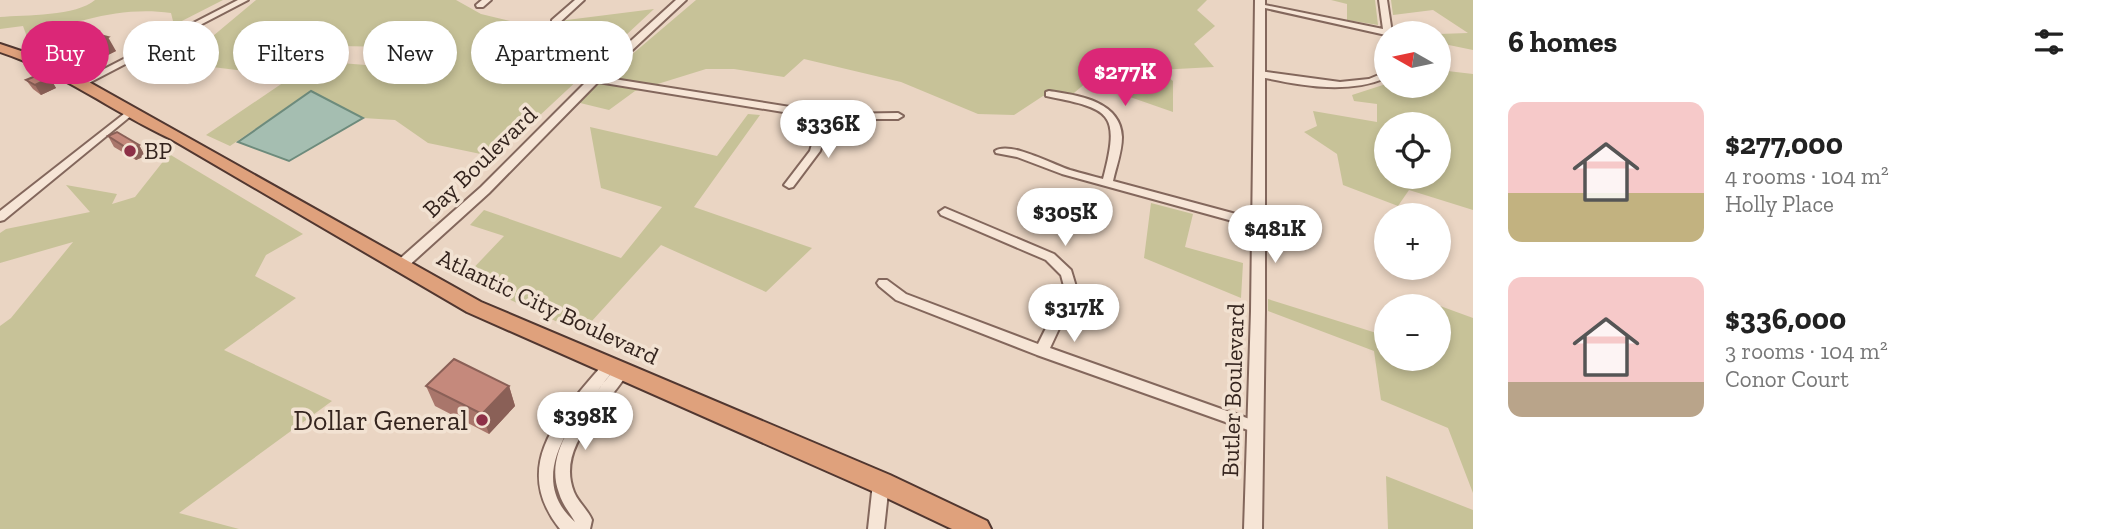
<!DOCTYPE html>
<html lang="en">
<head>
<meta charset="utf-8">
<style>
  body { margin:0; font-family:"Zilla Slab",serif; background:#f2f2f2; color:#222; height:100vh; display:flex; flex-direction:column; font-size:26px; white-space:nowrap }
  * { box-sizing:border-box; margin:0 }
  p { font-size:23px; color:#767676 }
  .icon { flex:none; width:38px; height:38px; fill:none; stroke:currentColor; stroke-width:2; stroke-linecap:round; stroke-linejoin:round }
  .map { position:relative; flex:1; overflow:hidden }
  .details { display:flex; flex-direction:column; background:#fff; width:630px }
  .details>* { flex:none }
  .guide { position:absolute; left:21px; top:21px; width:665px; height:63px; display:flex; gap:14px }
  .needle { width:46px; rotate:279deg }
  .tools { position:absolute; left:1374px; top:21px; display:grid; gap:14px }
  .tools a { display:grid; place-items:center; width:77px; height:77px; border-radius:50%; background:#fff; box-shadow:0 4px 10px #0003; font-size:35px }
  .price { position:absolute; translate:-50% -60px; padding:0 16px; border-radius:24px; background:#fff; color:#222; font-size:23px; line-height:46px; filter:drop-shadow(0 2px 4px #0008) }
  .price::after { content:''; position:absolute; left:50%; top:42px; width:21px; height:16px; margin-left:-10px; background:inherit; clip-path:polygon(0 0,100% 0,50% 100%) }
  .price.active { background:#db2777; color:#fff }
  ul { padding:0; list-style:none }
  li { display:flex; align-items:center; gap:21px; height:175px; padding:0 35px }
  li span { display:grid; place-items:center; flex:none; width:196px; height:140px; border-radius:14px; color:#555 }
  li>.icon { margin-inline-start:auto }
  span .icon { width:84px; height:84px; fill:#fffc; stroke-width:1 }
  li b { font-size:30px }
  h2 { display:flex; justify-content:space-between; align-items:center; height:84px; padding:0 35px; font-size:30px }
  .pill { padding:0 24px; border-radius:32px; background:#fff; box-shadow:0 4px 10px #0003; font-size:24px; line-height:63px }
  .pill.active { background:#db2777; color:#fff }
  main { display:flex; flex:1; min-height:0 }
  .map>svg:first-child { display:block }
  .green { fill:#c7c298; fill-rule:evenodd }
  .water { fill:#a5beb1; stroke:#6d8b7c; stroke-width:2 }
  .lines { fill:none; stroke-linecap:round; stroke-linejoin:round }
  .minor-casing { stroke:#83675c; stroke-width:4 }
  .tertiary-casing { stroke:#83675c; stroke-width:4 }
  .trunk-casing { stroke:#513730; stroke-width:4 }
  .minor { fill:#f6e5d6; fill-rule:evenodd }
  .tertiary { fill:#f6e5d6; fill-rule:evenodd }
  .trunk { fill:#dfa17c; fill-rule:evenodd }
  .wall { fill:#a9766b }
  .shaded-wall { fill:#8a6057 }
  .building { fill:#c5897c; stroke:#8a6057; stroke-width:2 }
  .poi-dot { fill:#8d3047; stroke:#f2e2d2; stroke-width:2.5 }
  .labels { text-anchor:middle; stroke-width:7; stroke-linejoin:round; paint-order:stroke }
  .poi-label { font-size:24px; fill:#34241e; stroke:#f2e2d2; text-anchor:start }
  .street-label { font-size:24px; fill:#34241e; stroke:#f2e2d2 }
  .near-poi-label { font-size:28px; fill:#34241e; stroke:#f2e2d2; text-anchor:end }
</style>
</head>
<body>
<main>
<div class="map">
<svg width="1473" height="529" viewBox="0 0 1473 529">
  <rect width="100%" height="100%" fill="#ead5c3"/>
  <path class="green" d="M95,0H223L174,25L171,13C119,6 77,22 27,37L23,26L0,29V17C25,15 77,16 95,0Z
    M256,0H456L481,14L527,25L654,9L495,157L428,143L395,120L363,118L311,91L230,146L206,135L315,61L366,65L394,47L338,46L295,30L276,41L293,48L253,72L196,65L207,41Z
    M696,0H1207L1197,10L1215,26L1194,44L1214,67L1158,70L1173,81V112L1087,82L1068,98L1043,96L1014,115L978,114L901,82L804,59L784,77L734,69H706L635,91L609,110L576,102Z
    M1331,0H1375L1378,25L1347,20V4Z
    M1391,0H1473V50L1439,43V34L1468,33L1433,10L1393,15Z
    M1439,70L1473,74V210L1409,190L1398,206L1343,185L1337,154L1304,132L1317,126L1313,111L1377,122V104L1354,101L1352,95L1386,84V86H1438ZM1386,124H1438V177H1386Z
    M748,114L760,115L694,207L812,248L766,292L661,245L581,333L464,278L504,236L470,225L484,210L621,258L662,207L601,188L590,127L717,156Z
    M169,154L303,234L266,255L255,276L296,298L224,350L332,401L179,513L239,529H0V326L11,318L73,242L0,263V233L6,229L90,212L66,185L117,194L112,204L135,197Z
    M1151,203L1193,214L1185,247L1243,263L1241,298L1144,258Z
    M1410,295L1473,318V493L1448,428L1381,400L1374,351L1268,311V299L1386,336V359H1438V306H1408Z
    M1386,476L1473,510V529H1388Z"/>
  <path class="water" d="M311,91L363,118L289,161L238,142Z"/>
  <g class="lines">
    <g class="minor-casing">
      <path id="minor" d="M238,0H248L85,85H79L77,83Z
        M482,0H491L483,7H477L476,5Z
        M575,0H584L558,24H552V20Z
        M1379,0H1387L1392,33H1386V35L1256,6L1260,4L1383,29Z
        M1259,71L1340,82L1369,79L1386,72V78C1345,95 1298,85 1256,76V72Z
        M595,76L834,114L898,113L903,116L898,119H830L820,151L793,187L789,188L784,185L810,151L820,118L592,81L590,79Z
        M1049,91C1077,95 1121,101 1122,137C1122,152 1116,167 1113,181L1262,221L1264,224L1258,228L1062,174L1017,157L996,153L995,151C1010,141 1052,164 1070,170C1080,173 1092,176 1103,179C1121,111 1110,109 1046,96V92Z
        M129,110L134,113L132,115L4,220L0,221V211Z
        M945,208L1054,254L1071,270L1077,290L1050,348L1258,422L1260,426L1258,430L1253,432L1248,430L1037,355L896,300L879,286L877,283L879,280H887L906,294L1038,344L1065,290L1061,275L1046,260L941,215L939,212Z
        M610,361L615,362L617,366L598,390C606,381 614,364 627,367L629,371C608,407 555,444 574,492C578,502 588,510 592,520L590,529H560C508,464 563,412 605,362ZM595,394C573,421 545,456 559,493C562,504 570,513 575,522C529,482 565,429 595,394Z
        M881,476L887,478L889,483L884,529H868L873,483L875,478Z"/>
    </g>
    <g class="tertiary-casing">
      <path id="tertiary" d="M676,0H686L599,81L489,193L405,269H395L393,266L395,263L481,187L591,77Z
        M1255,0H1265V311L1262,529H1244L1251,311Z"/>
    </g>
    <g class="trunk-casing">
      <path id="trunk" d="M0,44L39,57L71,72L481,302L890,475L987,521L991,529H952L872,491L467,312L171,139C113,112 61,72 0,52Z"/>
    </g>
    <use href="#minor" class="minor"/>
    <use href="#tertiary" class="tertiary"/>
    <use href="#trunk" class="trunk"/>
  </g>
  <path class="wall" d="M101,35L116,51L96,61L64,52L55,38Z
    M50,78L56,88L41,95L33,89L26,80Z
    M108,136L139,145L145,156L136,160L114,147Z
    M426,386H509L515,406L489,434L435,406Z"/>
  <path class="shaded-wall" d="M98,31L103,39L108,37L116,51L96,61L88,47Z
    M50,78L56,88L41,95L35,85Z
    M139,145L145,156L136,160L130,150Z
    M509,386L515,406L489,434L482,414Z"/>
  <path class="building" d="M81,26L98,31L96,34L108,37L88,47L55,38Z
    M38,75L50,78L35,85L26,80Z
    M117,132L139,145L130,150L108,136Z
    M454,359L509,386L482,414L426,386Z"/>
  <g class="poi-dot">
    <circle cx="130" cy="151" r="7"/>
    <circle cx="482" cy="420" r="7"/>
  </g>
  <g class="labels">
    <g class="poi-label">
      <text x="144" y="159">BP</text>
    </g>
    <g class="street-label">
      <text transform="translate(480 162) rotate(-44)" y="8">Bay Boulevard</text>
      <text transform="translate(548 307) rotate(25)" y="8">Atlantic City Boulevard</text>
      <text transform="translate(1233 390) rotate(-88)" y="8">Butler Boulevard</text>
    </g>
    <g class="near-poi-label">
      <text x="468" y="430">Dollar General</text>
    </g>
  </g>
</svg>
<div class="tools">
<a><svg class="needle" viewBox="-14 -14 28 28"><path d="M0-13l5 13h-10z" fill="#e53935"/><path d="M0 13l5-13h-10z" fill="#767676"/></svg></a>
<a><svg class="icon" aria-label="locate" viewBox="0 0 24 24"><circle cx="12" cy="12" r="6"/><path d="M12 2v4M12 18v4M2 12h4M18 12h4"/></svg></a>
<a>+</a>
<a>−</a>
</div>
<b class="price active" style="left:1125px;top:108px">$277K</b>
<b class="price" style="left:828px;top:160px">$336K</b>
<b class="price" style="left:1065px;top:248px">$305K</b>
<b class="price" style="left:1275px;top:265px">$481K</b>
<b class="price" style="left:1074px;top:344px">$317K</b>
<b class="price" style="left:585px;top:452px">$398K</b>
<div class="guide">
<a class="pill active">Buy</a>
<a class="pill">Rent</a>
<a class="pill">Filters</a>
<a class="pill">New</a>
<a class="pill">Apartment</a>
</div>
</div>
<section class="details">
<h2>6 homes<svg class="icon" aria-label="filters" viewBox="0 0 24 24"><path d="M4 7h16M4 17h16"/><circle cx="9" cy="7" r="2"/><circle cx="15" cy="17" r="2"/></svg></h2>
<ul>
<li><span style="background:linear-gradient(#f6c9c9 65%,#c2b280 0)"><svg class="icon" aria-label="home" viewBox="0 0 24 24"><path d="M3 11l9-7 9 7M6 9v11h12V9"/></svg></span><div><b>$277,000</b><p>4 rooms · 104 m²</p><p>Holly Place</p></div></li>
<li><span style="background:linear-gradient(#f6c9c9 75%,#b9a48a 0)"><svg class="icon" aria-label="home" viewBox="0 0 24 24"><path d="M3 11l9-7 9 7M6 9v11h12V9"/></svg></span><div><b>$336,000</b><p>3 rooms · 104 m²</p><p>Conor Court</p></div></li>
</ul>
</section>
</main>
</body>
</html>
